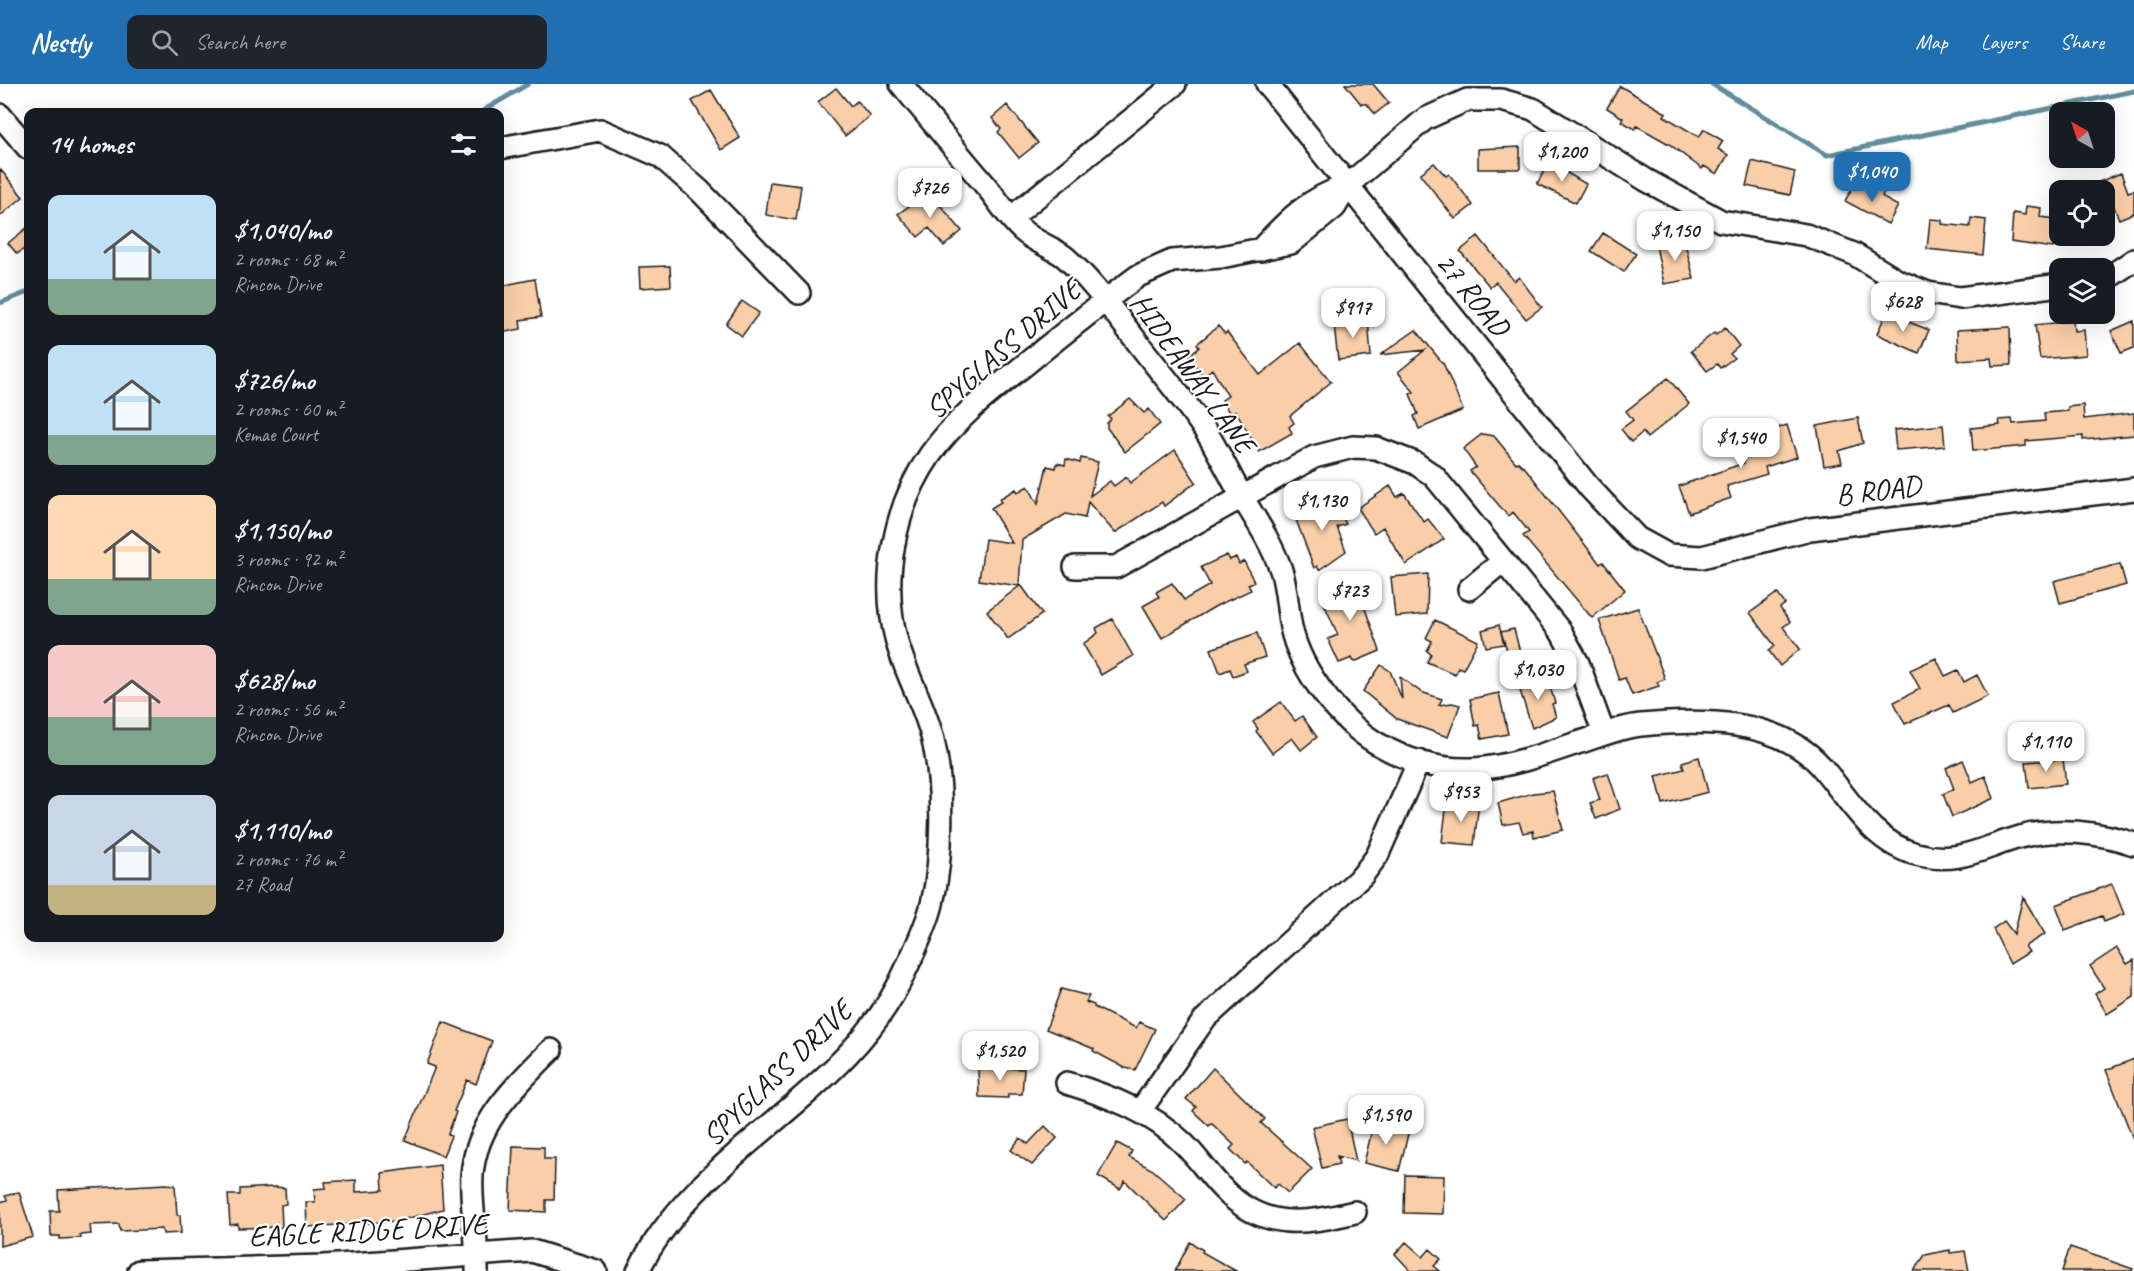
<!DOCTYPE html>
<html lang="en">
<head>
<meta charset="utf-8">
<style>
  body { margin:0; font-family:Caveat,sans-serif; background:#20242c; color:#f1f3f6; height:100vh; display:flex; flex-direction:column; font-size:22px; white-space:nowrap }
  * { box-sizing:border-box; margin:0 }
  p { font-size:20px; color:#9ea1a6 }
  .icon { flex:none; width:33px; height:33px; fill:none; stroke:currentColor; stroke-width:2; stroke-linecap:round; stroke-linejoin:round }
  .map { position:relative; flex:1; overflow:hidden }
  .side { position:absolute; left:24px; top:24px; width:480px; height:834px; display:flex; flex-direction:column; background:#171b24; border-radius:12px; box-shadow:0 6px 24px #0002 }
  .side>* { flex:none }
  .needle { width:39px; rotate:321deg }
  .buttons { position:absolute; left:2049px; top:18px; display:grid; gap:12px }
  .buttons a { display:grid; place-items:center; width:66px; height:66px; border-radius:12px; background:#171b24; box-shadow:0 6px 24px #0002; font-size:30px }
  .price { position:absolute; translate:-50% -51px; padding:0 14px; border-radius:12px; background:#fff; color:#222; font-size:20px; line-height:39px; filter:drop-shadow(0 2px 3px #0008) }
  .price::after { content:''; position:absolute; left:50%; top:36px; width:18px; height:14px; margin-left:-9px; background:inherit; clip-path:polygon(0 0,100% 0,50% 100%) }
  .price.selected { background:#1f6fb2; color:#fff }
  ul { padding:0; list-style:none }
  li { display:flex; align-items:center; gap:18px; height:150px; padding:0 24px }
  li span { display:grid; place-items:center; flex:none; width:168px; height:120px; border-radius:12px; color:#555 }
  li>.icon { margin-inline-start:auto }
  span .icon { width:72px; height:72px; fill:#fffc; stroke-width:1 }
  li b { font-size:26px }
  h2 { display:flex; justify-content:space-between; align-items:center; height:72px; padding:0 24px; font-size:26px }
  header { display:flex; align-items:center; gap:36px; box-sizing:border-box; height:84px; padding:0 30px; background:#1f6fb2; color:#fff }
  header strong { font-size:28px }
  nav { display:flex; gap:33px; margin-inline-start:auto; font-size:21px }
  .search { width:420px; height:54px; background:#20242c; display:flex; align-items:center; gap:15px; box-sizing:border-box; padding:0 21px; border-radius:12px; color:#9ea1a6; font-size:22px }
  .map>svg:first-child { display:block }
  .lines { fill:none; stroke-linecap:round; stroke-linejoin:round }
  .stream { stroke:#628c9c; stroke-width:5 }
  .building { fill:#f9cea8; stroke:#1c1c1c; stroke-width:1.5 }
  .minor-casing { stroke:#1c1c1c; stroke-width:26 }
  .minor { stroke:#fff; stroke-width:21 }
  .labels { text-anchor:middle; stroke-width:4.5; stroke-linejoin:round; paint-order:stroke }
  .street-label { font-size:30px; fill:#1c1c1c; stroke:#fff }
</style>
</head>
<body>
<header>
<strong>Nestly</strong>
<div class="search"><svg class="icon" aria-label="search" viewBox="0 0 24 24"><circle cx="10" cy="10" r="6"/><path d="M15 15l6 6"/></svg>Search here</div>
<nav><a>Map</a><a>Layers</a><a>Share</a></nav>
</header>
<div class="map">
<svg width="2134" height="1187" viewBox="0 0 2134 1187">
  <rect width="100%" height="100%" fill="#fff"/>
  <filter id="ink" filterUnits="userSpaceOnUse"><feTurbulence type="fractalNoise" baseFrequency=".0167" numOctaves="2"/><feDisplacementMap in="SourceGraphic" scale="12" xChannelSelector="R" yChannelSelector="G"/><feConvolveMatrix kernelMatrix="1 2 1 2 8 2 1 2 1" color-interpolation-filters="sRGB"/></filter>
  <g filter="url(#ink)">
    <g class="lines">
      <path class="stream" d="M1712,0L1827,71L2134,7
        M481,28L528,0
        M0,219L28,208"/>
    </g>
    <path class="building" d="M1345,0H1373L1389,19L1375,30L1367,20H1361Z
      M1620,2L1666,29L1664,32L1699,53L1704,45L1723,57L1718,65L1728,71L1717,90L1704,82L1702,85L1669,60L1637,42L1635,45L1621,37L1623,34L1607,24Z
      M836,4L851,22L857,17L870,32L845,52L818,18Z
      M711,6L740,54L721,66L692,17Z
      M1007,21L1038,59L1019,74L998,48L1001,45L992,34Z
      M1520,63V85H1478V65Z
      M1752,77L1795,88L1790,111L1746,102Z
      M1549,78L1586,100L1576,119L1537,100Z
      M1434,79L1446,92L1449,90L1473,121L1455,135L1420,90Z
      M0,85L23,113L0,132Z
      M2121,89L2128,108L2134,106V129L2119,135L2114,123L2104,127V106H2079Z
      M770,98L801,102L796,136L766,131Z
      M1855,99L1869,107L1872,101L1884,108L1882,112L1885,115L1898,122L1888,140L1845,117Z
      M929,108L962,147L944,162L929,144L918,153L898,130Z
      M2026,122L2041,124L2040,133L2057,135L2053,164L2011,158L2013,129L2025,131Z
      M1971,134L1986,136L1983,171L1927,165L1930,135L1942,136V140L1970,143Z
      M28,143V162L17,170L8,159Z
      M1603,149L1636,170L1624,188L1591,167Z
      M1478,152L1514,197L1519,193L1540,221L1542,223L1526,235L1496,198L1490,203L1460,167Z
      M1684,155L1694,195L1664,200L1656,162Z
      M670,182L671,202L640,204L639,183Z
      M535,195L541,233L520,236L521,245L500,249V202Z
      M742,217L759,229L742,252L726,240Z
      M1886,229L1929,246L1919,269L1877,250Z
      M1358,234L1368,235L1371,272L1338,276L1334,241Z
      M2073,237L2074,247L2084,246L2086,271L2040,275L2035,241Z
      M2134,237V264L2121,269L2111,247Z
      M1218,242L1225,250L1227,248L1260,291L1300,259L1331,298L1290,332L1294,339L1289,343L1292,349L1259,368L1236,327L1230,330L1222,316L1228,312L1212,285L1203,292L1188,272L1199,263L1197,260Z
      M2010,243L2011,281L1992,282L1991,274L1958,276L1957,246Z
      M1725,244L1739,262L1730,270L1734,274L1720,284L1717,280L1707,287L1691,267L1714,249L1716,251Z
      M1416,246L1444,281L1463,326L1419,345L1414,332L1418,330L1410,310L1414,308L1398,288L1425,266L1380,271Z
      M1668,294L1689,320L1647,354L1643,348L1631,358L1621,345L1633,336L1626,327Z
      M1130,315L1144,329L1149,325L1160,340L1125,368L1107,344V339L1111,335L1108,332Z
      M2083,321L2084,335L2134,329V351L2083,356V352L2026,357V362L1973,367L1971,344L2000,341L1999,336L2012,335L2013,340L2045,337L2044,329L2068,327V323Z
      M1858,334L1863,359L1839,367L1842,379L1824,382L1817,342Z
      M1787,341L1797,373L1765,383L1767,390L1727,402L1731,414L1689,429L1679,402L1744,379L1738,359Z
      M1943,341L1945,362L1896,366L1894,346Z
      M1482,350L1494,352L1516,379L1518,378L1526,385L1600,480L1603,478L1625,506L1592,534L1523,452L1529,448L1513,428L1508,432L1470,387L1476,383L1463,365Z
      M1175,366L1196,398L1164,422L1162,418L1115,449L1088,418L1085,434L1066,430L1022,456L1019,502L979,496L985,455L1012,459L991,424L1001,418L999,415L1016,405L1018,408L1028,402L1038,420L1047,382L1056,384L1057,379L1065,381L1066,375L1080,379L1081,374L1098,378L1090,412L1110,397L1114,402L1126,393L1130,399Z
      M1390,402L1397,413L1404,409L1424,438L1428,435L1444,455L1406,481L1383,443L1374,449L1358,424Z
      M1332,413L1346,440L1337,443L1346,467L1319,486L1317,482L1314,484L1295,433L1308,428L1306,424Z
      M1227,471L1230,476L1236,473L1239,480L1244,477L1254,498L1248,500L1251,506L1216,522L1162,554L1143,522L1159,513L1156,508L1172,499L1184,516L1210,501L1201,483Z
      M2120,480L2126,501L2060,519L2054,497Z
      M1428,490L1427,530L1395,533L1391,493Z
      M1355,491L1368,516L1363,519L1380,567L1354,578L1352,574L1339,579L1328,555L1338,551L1321,513Z
      M1021,501L1042,530L1008,555L987,527Z
      M1777,509L1785,520L1780,524L1790,538L1783,543L1800,565L1780,582L1769,567L1775,562L1750,529Z
      M1638,524L1665,595L1657,598L1659,602L1632,611L1625,594L1619,596L1599,536Z
      M1112,535L1133,572L1101,591L1083,560L1098,549L1096,544Z
      M1435,536L1478,557L1463,585L1458,583L1455,590L1427,578L1431,570L1427,567L1432,557L1426,554Z
      M1499,541L1504,560L1486,563L1482,546Z
      M1514,545L1524,584L1514,587L1501,548Z
      M1257,549L1265,573L1244,580L1247,587L1233,592L1230,585L1220,589L1211,565Z
      M1936,574L1945,592L1958,586L1964,598L1977,591L1988,612L1953,629L1949,621L1905,640L1894,618L1920,605L1910,586Z
      M1381,581L1390,587L1402,615L1400,593L1421,608L1442,615L1439,621L1452,619L1460,621L1448,653L1397,635L1363,607Z
      M1547,593L1555,619L1552,620L1556,633L1532,644L1518,600Z
      M1499,609L1508,650L1482,655L1479,641L1475,642L1470,615Z
      M1281,618L1295,637L1302,632L1317,653L1301,666L1292,654L1272,669L1256,647L1258,645L1253,638Z
      M1699,673L1708,708L1663,720L1656,692L1684,685L1682,678Z
      M2063,675L2066,700L2029,704L2026,678Z
      M1963,676L1972,698L1985,692L1994,714L1952,733L1943,710L1954,705L1946,684Z
      M1608,689L1620,725L1596,735L1590,719L1600,716L1593,694Z
      M1553,707L1563,746L1534,753L1533,747L1523,749L1519,738L1503,741L1498,719L1533,709Z
      M1461,716L1479,718L1474,761L1442,758L1447,718L1461,720Z
      M2112,800L2124,830L2104,838L2102,832L2065,846L2056,821Z
      M2023,813L2045,850L2025,862L2029,868L2010,880L1993,845L2004,837L2014,850Z
      M2117,864L2127,880L2134,876V913L2107,930L2095,910L2104,904L2090,882Z
      M1061,905L1089,912L1086,918L1094,921V923L1136,944L1139,938L1155,945L1135,986L1125,984L1093,967L1094,965L1046,945Z
      M443,938L492,957L476,1000L467,996L454,1027L456,1028L448,1050L451,1052L443,1072L405,1056L435,983L427,980Z
      M2134,975V1055H2133L2106,986Z
      M978,983L1024,985L1022,1010H1008V1014L979,1013Z
      M1213,984L1265,1035L1261,1039L1312,1085L1288,1109L1278,1100L1274,1104L1247,1078L1245,1080L1230,1065L1234,1061L1211,1039L1209,1042L1193,1027L1196,1023L1186,1015Z
      M1347,1035L1356,1077L1337,1072L1339,1080L1322,1084L1312,1043Z
      M1374,1038L1409,1046L1399,1087L1364,1079Z
      M1045,1042L1057,1054L1032,1081L1011,1066L1020,1054L1028,1060Z
      M1117,1059L1132,1067L1129,1073L1153,1086L1186,1115L1166,1137L1125,1097L1120,1105L1098,1092Z
      M513,1062L544,1063V1075H555L554,1116H546V1128L510,1126Z
      M440,1081L443,1125L398,1137L307,1143L306,1118H315L314,1105L326,1104L325,1098L356,1096V1108L383,1106L382,1089Z
      M1405,1091L1444,1092L1443,1130L1404,1129Z
      M166,1100L175,1101L177,1131H180L181,1149L163,1150L162,1145L120,1147L119,1140L90,1141L91,1150L80,1151L81,1154L60,1155V1152H51L50,1127H59L58,1106Z
      M275,1103L285,1104L286,1120L281,1121L282,1143L238,1144V1140L230,1141L228,1111H240V1105Z
      M19,1108L33,1153L0,1162V1118L7,1116L5,1112Z
      M1190,1158L1203,1166L1202,1168L1236,1187H1175Z
      M1406,1158L1423,1173L1430,1165L1441,1175L1434,1182L1440,1187H1411L1395,1170Z
      M2070,1163L2133,1185L2132,1187H2062Z
      M1950,1166V1169L1965,1167L1969,1187H1914L1925,1171Z"/>
    <g class="lines">
      <g class="minor-casing">
        <path id="minor" d="M901,0C929,34 957,68 986,102C998,116 1009,135 1023,147C1035,158 1052,163 1065,173C1092,197 1113,227 1135,255C1160,288 1188,319 1210,354C1221,373 1231,393 1242,413C1256,436 1272,460 1281,486C1287,504 1287,524 1291,543C1300,586 1339,637 1378,660C1451,702 1504,684 1577,659C1598,653 1619,643 1641,641C1700,635 1777,634 1820,681C1848,713 1871,758 1916,770C1959,781 1981,764 2020,753C2056,743 2099,748 2134,760
          M1267,0L1589,403L1637,454L1668,471L1702,473L1810,445L2134,405
          M0,31L28,64
          M500,64L600,46L660,72L700,107L799,209
          M1012,133L1175,0
          M1260,166C1287,136 1309,114 1348,101
          M2104,193L2112,191L2134,176
          M1075,483H1116L1314,373L1353,363L1376,364L1415,379L1434,392L1561,548L1578,579L1604,650
          M1469,505L1503,477
          M1067,999C1109,1012 1152,1028 1184,1060C1198,1074 1209,1091 1223,1105C1263,1147 1305,1140 1355,1128
          M1140,1027L1204,936L1362,792L1377,772L1419,677
          M139,1187L324,1182L532,1167L596,1187
          M477,1187C478,1155 470,1122 472,1091C476,1038 516,1001 551,966
          M638,1187C699,1063 852,1012 907,883C916,863 927,841 932,820C943,773 944,703 933,656C925,622 906,591 897,558C880,497 894,423 930,371C956,334 992,307 1027,279C1064,249 1100,220 1138,192L1172,177L1221,173L1291,159L1335,123L1348,101L1425,35L1467,16H1501L1533,25L1646,96L1721,137L1806,151L1854,170L1898,197L1928,209L1960,214L2060,201"/>
      </g>
      <use href="#minor" class="minor"/>
    </g>
  </g>
  <g class="labels">
    <g class="street-label">
      <text transform="translate(1473 210) rotate(51)" y="10">27 ROAD</text>
      <text transform="translate(1003 265) rotate(-41)" y="10">SPYGLASS DRIVE</text>
      <text transform="translate(1193 289) rotate(54)" y="10">HIDEAWAY LANE</text>
      <text transform="translate(1878 406) rotate(-7)" y="10">B ROAD</text>
      <text transform="translate(777 989) rotate(-44)" y="10">SPYGLASS DRIVE</text>
      <text transform="translate(368 1146) rotate(-3)" y="10">EAGLE RIDGE DRIVE</text>
    </g>
  </g>
</svg>
<div class="buttons">
<a><svg class="needle" viewBox="-14 -14 28 28"><path d="M0-13l5 13h-10z" fill="#e53935"/><path d="M0 13l5-13h-10z" fill="#9ea1a6"/></svg></a>
<a><svg class="icon" aria-label="locate" viewBox="0 0 24 24"><circle cx="12" cy="12" r="6"/><path d="M12 2v4M12 18v4M2 12h4M18 12h4"/></svg></a>
<a><svg class="icon" aria-label="layers" viewBox="0 0 24 24"><path d="M12 4l9 5-9 5-9-5zM3 14l9 5 9-5"/></svg></a>
</div>
<b class="price" style="left:1562px;top:99px">$1,200</b>
<b class="price selected" style="left:1872px;top:119px">$1,040</b>
<b class="price" style="left:930px;top:135px">$726</b>
<b class="price" style="left:1675px;top:178px">$1,150</b>
<b class="price" style="left:1903px;top:249px">$628</b>
<b class="price" style="left:1353px;top:255px">$917</b>
<b class="price" style="left:1741px;top:385px">$1,540</b>
<b class="price" style="left:1322px;top:448px">$1,130</b>
<b class="price" style="left:1350px;top:538px">$723</b>
<b class="price" style="left:1538px;top:617px">$1,030</b>
<b class="price" style="left:2046px;top:689px">$1,110</b>
<b class="price" style="left:1461px;top:739px">$953</b>
<b class="price" style="left:1000px;top:998px">$1,520</b>
<b class="price" style="left:1386px;top:1062px">$1,590</b>
<section class="side">
<h2>14 homes<svg class="icon" aria-label="filters" viewBox="0 0 24 24"><path d="M4 7h16M4 17h16"/><circle cx="9" cy="7" r="2"/><circle cx="15" cy="17" r="2"/></svg></h2>
<ul>
<li><span style="background:linear-gradient(#bfe0f5 70%,#7fa58c 0)"><svg class="icon" aria-label="home" viewBox="0 0 24 24"><path d="M3 11l9-7 9 7M6 9v11h12V9"/></svg></span><div><b>$1,040/mo</b><p>2 rooms · 68 m²</p><p>Rincon Drive</p></div></li>
<li><span style="background:linear-gradient(#bfe0f5 75%,#7fa58c 0)"><svg class="icon" aria-label="home" viewBox="0 0 24 24"><path d="M3 11l9-7 9 7M6 9v11h12V9"/></svg></span><div><b>$726/mo</b><p>2 rooms · 60 m²</p><p>Kemae Court</p></div></li>
<li><span style="background:linear-gradient(#ffd9b3 70%,#7fa58c 0)"><svg class="icon" aria-label="home" viewBox="0 0 24 24"><path d="M3 11l9-7 9 7M6 9v11h12V9"/></svg></span><div><b>$1,150/mo</b><p>3 rooms · 92 m²</p><p>Rincon Drive</p></div></li>
<li><span style="background:linear-gradient(#f6c9c9 60%,#7fa58c 0)"><svg class="icon" aria-label="home" viewBox="0 0 24 24"><path d="M3 11l9-7 9 7M6 9v11h12V9"/></svg></span><div><b>$628/mo</b><p>2 rooms · 56 m²</p><p>Rincon Drive</p></div></li>
<li><span style="background:linear-gradient(#c9d6e8 75%,#c2b280 0)"><svg class="icon" aria-label="home" viewBox="0 0 24 24"><path d="M3 11l9-7 9 7M6 9v11h12V9"/></svg></span><div><b>$1,110/mo</b><p>2 rooms · 76 m²</p><p>27 Road</p></div></li>
</ul>
</section>
</div>
</body>
</html>
